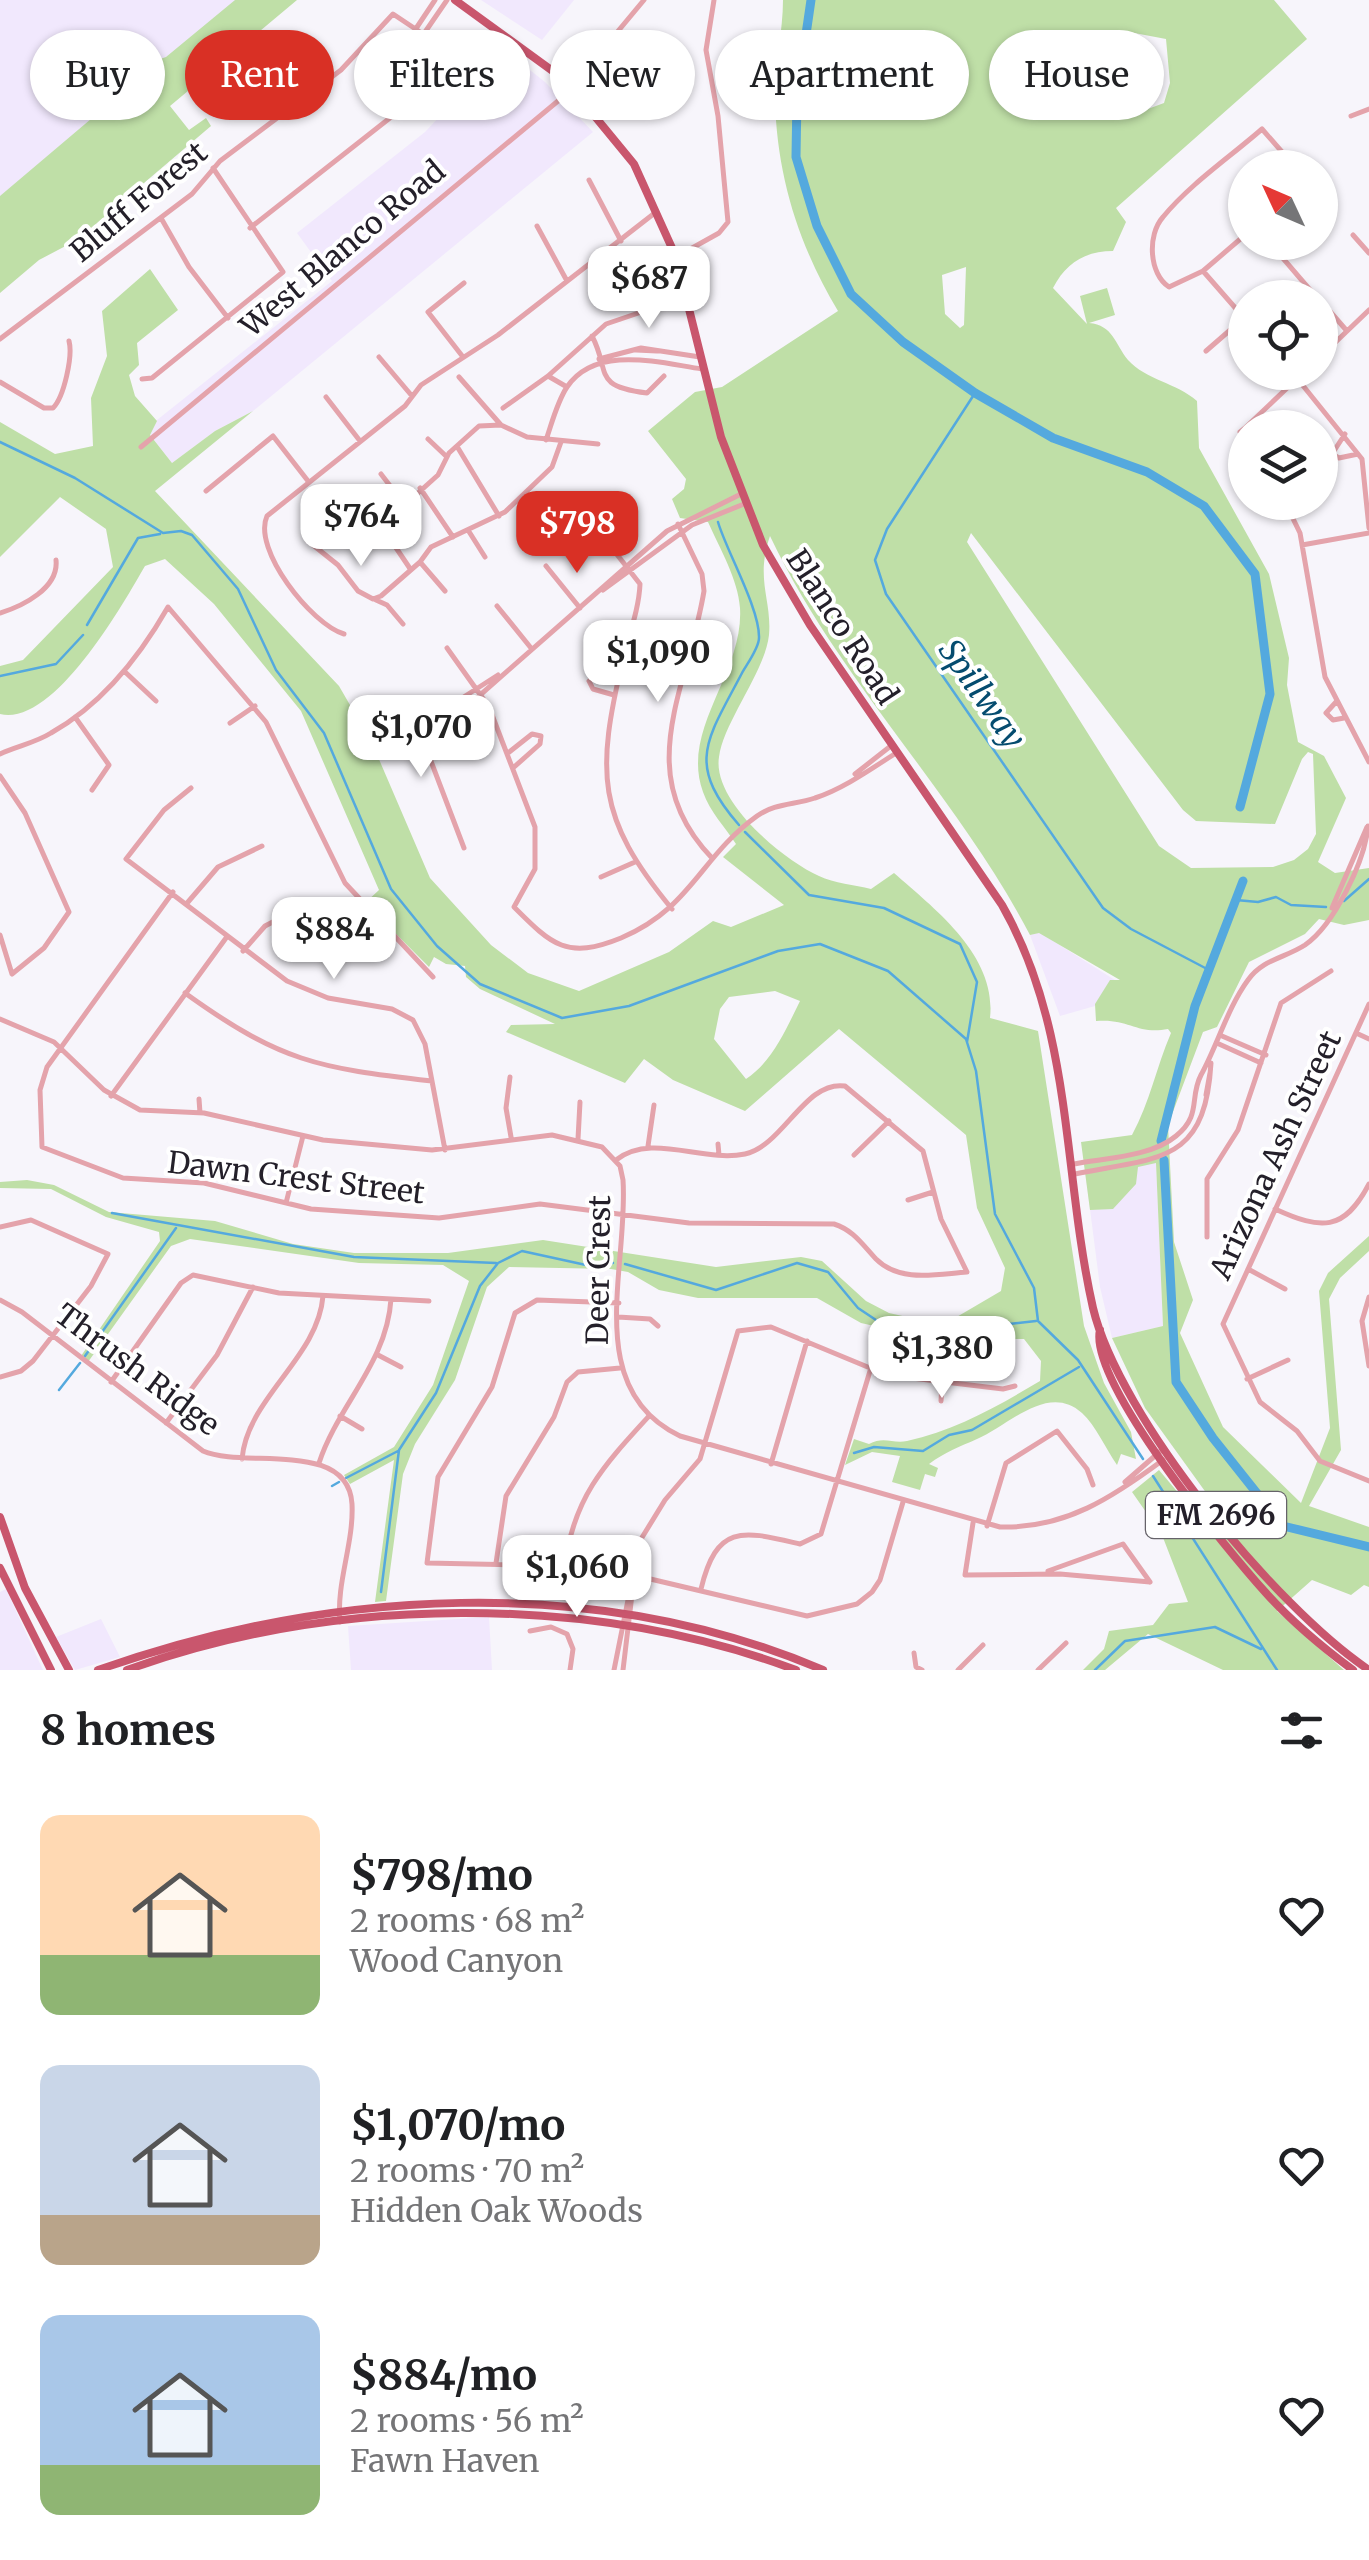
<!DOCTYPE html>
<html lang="en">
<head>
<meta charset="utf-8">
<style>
  body { margin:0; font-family:Merriweather,serif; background:#f2f2f2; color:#202124; height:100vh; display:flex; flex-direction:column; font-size:38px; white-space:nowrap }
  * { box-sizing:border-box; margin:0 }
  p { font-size:32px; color:#757577 }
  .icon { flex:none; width:55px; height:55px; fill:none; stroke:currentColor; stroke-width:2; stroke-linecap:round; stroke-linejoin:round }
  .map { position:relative; height:1670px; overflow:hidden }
  .drawer { display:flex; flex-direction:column; background:#fff; flex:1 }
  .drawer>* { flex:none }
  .hud { position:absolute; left:30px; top:30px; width:1310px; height:90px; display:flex; gap:20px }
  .needle { width:65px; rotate:314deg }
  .tools { position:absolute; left:1228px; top:150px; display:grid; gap:20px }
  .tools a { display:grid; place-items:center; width:110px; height:110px; border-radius:50%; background:#fff; box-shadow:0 2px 8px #0004; font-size:50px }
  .price { position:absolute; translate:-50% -85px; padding:0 22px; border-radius:20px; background:#fff; color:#222; font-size:32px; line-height:65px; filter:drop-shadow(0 2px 5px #0008) }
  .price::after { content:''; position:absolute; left:50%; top:60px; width:30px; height:22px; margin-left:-15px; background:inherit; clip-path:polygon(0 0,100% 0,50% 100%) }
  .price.on { background:#d93025; color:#fff }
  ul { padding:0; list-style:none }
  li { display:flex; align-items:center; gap:30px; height:250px; padding:0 40px }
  li span { display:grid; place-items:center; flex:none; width:280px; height:200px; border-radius:20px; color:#555 }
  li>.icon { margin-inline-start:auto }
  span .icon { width:120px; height:120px; fill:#fffc; stroke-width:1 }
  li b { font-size:42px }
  h2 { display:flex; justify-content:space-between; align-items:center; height:120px; padding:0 40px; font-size:42px }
  .chip { padding:0 35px; border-radius:45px; background:#fff; box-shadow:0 2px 8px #0004; font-size:35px; line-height:90px }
  .chip.on { background:#d93025; color:#fff }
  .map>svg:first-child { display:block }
  .commercial { fill:#f1e8fd }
  .green { fill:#bfdfa7; fill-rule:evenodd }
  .water { fill:#54a9de }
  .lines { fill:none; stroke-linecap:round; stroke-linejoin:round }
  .stream { stroke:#54a9de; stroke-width:2.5 }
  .river { stroke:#54a9de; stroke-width:9 }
  .minor { stroke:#e4a3ab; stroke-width:5 }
  .major { stroke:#c9566d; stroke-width:8 }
  .labels { text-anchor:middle; stroke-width:8; stroke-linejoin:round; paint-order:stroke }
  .shield { fill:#fff; stroke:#66636a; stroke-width:2.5 }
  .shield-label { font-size:28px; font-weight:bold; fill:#24202a }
  .street-label { font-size:30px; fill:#24202a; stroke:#fff }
  .water-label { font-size:32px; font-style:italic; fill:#054c6f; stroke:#fff }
</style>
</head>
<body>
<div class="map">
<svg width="1369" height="1670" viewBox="0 0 1369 1670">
  <rect width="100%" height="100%" fill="#f7f5fb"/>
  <path class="commercial" d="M0,0H242L0,202Z
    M481,0H574L542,40Z
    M488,37L545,82L593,132L253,411L215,431L172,463L150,435L157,420L332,281L297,233L425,132L488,65Z
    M1039,932L1137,994L1060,1016L1030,935Z
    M1156,1162L1163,1326L1112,1338L1100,1287L1086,1178Z
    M6,1589L43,1670H0V1592Z
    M489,1617L492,1670H351L348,1626Z
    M101,1619L120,1657L75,1670L56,1637Z"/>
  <path class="green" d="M235,0H297L170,106L189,130L206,118L211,126L77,240L39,260L0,293V196L137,80L151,62L166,57Z
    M783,0H1274L1307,39L1116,208L1126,222L1113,251C1085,251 1066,263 1053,288L1087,324L1080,296L1107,288L1115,315L1089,323C1113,325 1115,344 1128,360C1146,380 1177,383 1197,401L1199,448L1269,574L1289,658L1287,685L1298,742L1324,756L1346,798L1318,862L1335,873L1369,868V920L1344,925L1319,919L1305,934L1249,962L1217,1027L1203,1032L1168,1125L1174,1242L1193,1300L1180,1333L1223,1427L1301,1503L1330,1428L1319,1291L1328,1273L1369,1236V1251L1340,1278L1329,1299L1341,1450L1309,1506L1369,1527V1587L1364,1585L1351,1595L1312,1580L1277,1611L1344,1670H1223L1148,1634L1105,1670H1083L1104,1649L1109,1631L1153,1625L1169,1604L1188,1602L1162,1535L1132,1492L1159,1470L1196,1514L1212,1501L1145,1408L1112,1338L1163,1326L1156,1163L1138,1167L1136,1184L1113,1209L1090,1210L1081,1142L1132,1135C1150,1102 1156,1068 1171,1033L1168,1029C1137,1035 1129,1018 1096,1021L1095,1004L1110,980H1120L1039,933L1030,935C957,795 838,680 770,536C755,580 772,599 769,635C765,672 724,721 719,757C712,801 783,860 819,876C834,883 855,885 871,889L894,873C936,910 997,956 990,1018L1038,1031L1084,1326L1104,1383L1131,1432L1136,1459L1121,1454L1117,1465C1106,1449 1096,1426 1082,1413C1048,1382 1008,1426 977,1439C959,1447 945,1452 929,1464L938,1468L935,1477L925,1474L920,1490L892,1482L900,1456L872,1452L845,1465L854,1439L869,1444C884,1436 893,1444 907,1441C956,1430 998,1406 1040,1381L1041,1361L1024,1339L936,1340L861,1323L817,1298H698L659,1290L628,1272L611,1269L509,1267L487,1287L455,1380L415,1444L403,1474L386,1601L375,1602L394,1460L350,1484L344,1475L394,1447L433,1385L469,1281L443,1265L359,1263L190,1239L171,1246L88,1362L81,1356L160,1241L159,1232L106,1217L51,1189L0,1188V1182L27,1180L54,1185L109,1212L215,1221L293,1244L354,1253H448L543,1240L716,1267L801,1257L822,1261L866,1301L889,1313L943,1325L1001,1291L1005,1268L977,1208L966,1135L839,1029L745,1111L673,1080L644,1059L625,1083L506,1032L511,1025L555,1024L480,989L466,977L465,966L446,964L434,957L429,967L365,903L379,890L301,711L214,604L165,559L145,566C123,604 54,727 0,714V666L23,660L113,567L106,529L60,497L0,557V422L55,454L93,446L91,398L107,356L102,311L150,269L178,310L137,343L139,365L129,375L135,396L157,421L150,435L172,463L215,431L253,411L155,491L339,686L372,743L430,878L491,945L528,973L579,991L669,952L713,921L731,927L784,905L723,857L736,844C725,827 710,812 703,792C680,729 744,673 740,608C738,579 720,549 708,522L680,518L672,499L684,489L686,479L648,431L695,392L722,387L838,311C799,246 777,177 775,100C774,67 783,33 783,0ZM1129,32L1166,39L1170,83L1164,103L1129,116L1109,105C1108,82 1099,60 1105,39ZM966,267L964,325L960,328L945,314L942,275ZM971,533L1183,810L1196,821L1275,824L1302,759L1308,752L1313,754L1316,834L1308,849L1294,860L1273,867L1191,868L1159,846L967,542ZM775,991L800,1001C786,1029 773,1061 746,1079L714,1039L720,1009L729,997Z"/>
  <path class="water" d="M106,42L130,67L103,90L83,62Z"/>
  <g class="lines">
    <path class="stream" d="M975,393L887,529L875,560L886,594L1103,908L1131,929L1209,970
      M0,442L75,478L163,533L181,531L192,535L238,589L276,670L324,733L391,889L437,946L480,984L562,1018L629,1006L778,951L820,944L888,971L966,1039L976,1071L995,1214L1034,1288L1038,1321L1078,1360L1143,1459
      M718,522C726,550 760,609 759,638C759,648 747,664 742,673C707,740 685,763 739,825
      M87,625L138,538L160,534
      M0,676L56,664L83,635
      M745,832L809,895L884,908L960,944L977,982L967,1042
      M1236,900L1258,902L1276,897L1291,905L1326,907
      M1344,901L1369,879
      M112,1213L354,1257L496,1263
      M625,1264L716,1290L797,1263L828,1272L858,1308L882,1324L944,1331L1036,1321
      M85,1356L176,1228
      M59,1390L80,1363
      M854,1453L874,1447L923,1451L949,1435L972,1430L1079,1367
      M1153,1476L1277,1670
      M346,1478L398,1451
      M332,1486L339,1482
      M381,1592L399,1450L436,1393L480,1286L498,1263L522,1251L586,1265L613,1263
      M1095,1670L1125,1641L1215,1627L1261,1649"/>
    <path class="river" d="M811,0L797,96L796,157L817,226L851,294L903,342L975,393L1053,438L1147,472L1204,506L1255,574L1270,694L1240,807
      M1161,1141L1195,1006L1243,881
      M1164,1160L1176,1382L1213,1438L1283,1526L1369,1547"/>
    <path class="minor" d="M415,30L435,0
      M423,35L447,0
      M1351,116L1369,109
      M589,180L621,241
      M161,218L189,267L228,318
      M537,226L567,281
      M1245,235L1203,271L1169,287C1149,274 1147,235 1163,217C1190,184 1230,157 1262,129L1296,168
      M1353,235L1369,253
      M1269,242L1317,298
      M676,257L719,233L728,222L718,116L706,50L714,0
      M1203,271L1245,319
      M1320,300L1347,331
      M592,336C611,372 591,386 647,393L664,376
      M0,339L192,194L220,161L341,70L393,14L450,52L414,99L250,228
      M636,350L657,351
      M1206,351L1244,318
      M379,357L412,396
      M463,357L428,312L464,283
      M1320,357L1369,310
      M599,359L641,348L700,357
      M1292,372L1362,459L1369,528
      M548,376L567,387
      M459,377L501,425
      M142,379L152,378L283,272L213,168
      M0,382L44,408H53C64,397 73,356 69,341
      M326,397L360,441
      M503,408L548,376L606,324L662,305
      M1245,428L1304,372
      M1245,428L1240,432L1245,440
      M1345,434L1332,454L1339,458L1358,454
      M428,439L447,457
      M546,440C552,423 557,402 567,387C596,344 660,363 702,369
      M141,447L564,96L644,0
      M458,448L499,516
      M381,474L404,504
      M420,488L453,537
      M206,491L273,436L308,481
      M519,499L533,515
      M1285,502L1300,533L1325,677L1369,762
      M338,506L353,526L377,530L438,475L449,453L479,426L501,425L527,437L598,444
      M678,524L702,574L704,591C688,689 630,773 712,858
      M594,525L640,584C639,609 629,635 623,659C596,773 596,817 672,909
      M382,527L411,570
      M468,530L485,557
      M308,541L338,565L358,591L373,599L381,596L420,562L431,547L505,512L552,467L561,442
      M1302,545L1369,533
      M420,562L445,591
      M546,566L580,608
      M603,590L692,525L744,504
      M376,600L387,605L403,624
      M497,606L531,648
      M0,613C23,606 59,588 56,560
      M344,634C311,624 252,549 267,516L405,406L421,385L498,335L656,212
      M447,648L489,707L535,827V869L514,907C552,945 567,960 621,938C692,908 700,857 757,816C775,803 795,805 815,798C843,789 871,769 896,753
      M124,671L156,701
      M614,695L593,689L589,681L597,676L618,682
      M395,698L421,735L464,848
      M1336,702L1326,713L1333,720L1344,718
      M75,717L109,765L92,790
      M230,723L255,706
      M417,727L498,675
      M421,735L471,703L667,531L741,494
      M508,753L532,734L541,736L540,744L513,768
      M0,754C17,746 35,743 51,733C101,705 140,656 168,607L266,722L345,883L433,977
      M855,774L892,745
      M0,776L25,813L69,912L44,948L12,974L0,935
      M191,788L164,810L126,859L287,981L328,998L392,1009L413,1020L425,1044L445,1150
      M601,877L635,862
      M173,892L47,1067L40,1090L42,1147L123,1178L204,1183L311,1209L439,1218L540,1204L689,1223L834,1224C853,1230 862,1244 876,1259C900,1283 937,1274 967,1272L941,1219L923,1151L845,1086C805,1080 783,1146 745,1154C702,1163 652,1132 616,1160
      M188,902L218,867L262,846
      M1332,908L1367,827
      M243,951L265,926L294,911
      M185,993C281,1062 317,1068 432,1081
      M1369,1004L1223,1324L1260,1402L1297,1431L1320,1461L1369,1481
      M0,1019L54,1042L104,1090L140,1110L204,1113L323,1140L432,1150L552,1135L602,1147L620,1166L623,1180C629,1266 581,1389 680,1436L1000,1527C1065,1529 1113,1497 1163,1460
      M1356,1033L1369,1039
      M1222,1036L1266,1055
      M1219,1044L1261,1063
      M510,1077L506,1108L511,1137
      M1206,1095L1210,1073
      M111,1096L226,938
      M199,1099L200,1113
      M578,1139L580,1102
      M718,1144L719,1155
      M648,1146L654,1105
      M854,1155L889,1121
      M1074,1164C1105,1158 1151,1157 1176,1136C1202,1115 1189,1098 1201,1075C1217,1046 1228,1007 1248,980C1263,959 1285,958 1305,945C1334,925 1365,861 1368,826
      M1075,1174C1160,1157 1205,1164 1211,1063
      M908,1200L933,1192
      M286,1203L303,1136
      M1275,1209C1321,1230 1344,1232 1369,1184
      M0,1227L31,1220L108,1254L91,1286L33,1361L21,1371L0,1377
      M1207,1237V1179L1238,1130L1281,1003L1331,971
      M1248,1269L1285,1289
      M1369,1297L1362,1321L1369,1366
      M0,1300L22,1312L203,1451C244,1469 348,1439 352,1504C354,1543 336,1583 340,1622
      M619,1303L537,1300L515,1313L492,1387L438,1477L427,1563L565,1566L625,1573L807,1616L857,1604L872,1592L880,1580L903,1502
      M618,1317L650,1319L658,1326
      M378,1355L401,1367
      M1247,1379L1288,1360
      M111,1382L181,1283L193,1275L279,1293L429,1301
      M941,1401L942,1383
      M340,1416L362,1429
      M166,1423L217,1355L253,1287
      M242,1459C247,1398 318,1358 323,1296
      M319,1463C338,1405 387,1363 391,1299
      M771,1464L807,1341
      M1125,1482L1164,1448
      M973,1523L965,1575L1060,1574L1150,1582
      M987,1526L1006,1463L1057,1431L1087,1469L1093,1485
      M496,1563L506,1496L554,1417L567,1382L578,1372L620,1368
      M565,1566C573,1498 604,1465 649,1416
      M1048,1571L1123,1544L1150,1582
      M701,1589C717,1522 744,1531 800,1544L821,1534L870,1371
      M530,1631L551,1627L567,1634L573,1649L570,1670
      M914,1653L916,1667L922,1670
      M614,1670L631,1585
      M623,1670L638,1544L665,1500L700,1459L738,1331L771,1327L887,1375L1003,1389L1015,1386
      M958,1670L983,1645
      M1038,1670L1066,1643"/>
    <path class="major" d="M455,0L565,80L634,164L676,257L721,437L763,545L810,625L1002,905C1074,1031 1062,1171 1093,1308C1119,1417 1275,1607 1369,1670
      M1100,1330C1088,1382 1229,1552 1266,1593C1292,1622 1322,1647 1353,1670
      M0,1517L25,1588L69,1670
      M0,1568L51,1670
      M98,1670C328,1589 594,1572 823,1670
      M127,1670C335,1595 589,1593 796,1670"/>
  </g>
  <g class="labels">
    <rect class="shield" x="1146" y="1492" width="140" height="46" rx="8"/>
    <g class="shield-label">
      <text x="1216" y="1525">FM 2696</text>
    </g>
    <g class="street-label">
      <text transform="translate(139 202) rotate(-40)" y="10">Bluff Forest</text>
      <text transform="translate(343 249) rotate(-40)" y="10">West Blanco Road</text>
      <text transform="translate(842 627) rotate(57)" y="10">Blanco Road</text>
      <text transform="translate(1276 1155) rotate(-65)" y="10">Arizona Ash Street</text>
      <text transform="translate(296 1178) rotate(7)" y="10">Dawn Crest Street</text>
      <text transform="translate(599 1270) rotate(-89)" y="10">Deer Crest</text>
      <text transform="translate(137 1370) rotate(37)" y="10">Thrush Ridge</text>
    </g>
    <g class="water-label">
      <text transform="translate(982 694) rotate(55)" y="11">Spillway</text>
    </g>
  </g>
</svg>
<div class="tools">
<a><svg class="needle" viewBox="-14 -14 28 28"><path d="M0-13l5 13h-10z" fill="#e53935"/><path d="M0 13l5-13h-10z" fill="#757577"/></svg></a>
<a><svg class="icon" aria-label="locate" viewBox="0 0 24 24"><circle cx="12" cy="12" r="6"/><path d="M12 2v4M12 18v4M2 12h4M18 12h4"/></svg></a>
<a><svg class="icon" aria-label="layers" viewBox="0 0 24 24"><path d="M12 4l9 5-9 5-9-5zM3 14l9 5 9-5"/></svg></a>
</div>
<b class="price" style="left:649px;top:331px">$687</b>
<b class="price" style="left:361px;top:569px">$764</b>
<b class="price on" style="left:577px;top:576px">$798</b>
<b class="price" style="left:658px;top:705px">$1,090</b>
<b class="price" style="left:421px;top:780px">$1,070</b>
<b class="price" style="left:334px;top:982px">$884</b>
<b class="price" style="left:942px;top:1401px">$1,380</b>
<b class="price" style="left:577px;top:1620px">$1,060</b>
<div class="hud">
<a class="chip">Buy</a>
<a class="chip on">Rent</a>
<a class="chip">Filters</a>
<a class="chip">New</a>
<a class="chip">Apartment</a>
<a class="chip">House</a>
</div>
</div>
<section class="drawer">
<h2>8 homes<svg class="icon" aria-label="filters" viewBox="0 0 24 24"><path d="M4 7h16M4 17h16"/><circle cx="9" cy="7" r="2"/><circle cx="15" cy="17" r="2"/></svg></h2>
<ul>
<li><span style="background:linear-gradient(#ffd9b3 70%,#8fb573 0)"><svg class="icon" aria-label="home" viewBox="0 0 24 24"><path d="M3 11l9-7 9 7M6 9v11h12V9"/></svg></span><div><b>$798/mo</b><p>2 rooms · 68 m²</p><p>Wood Canyon</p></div><svg class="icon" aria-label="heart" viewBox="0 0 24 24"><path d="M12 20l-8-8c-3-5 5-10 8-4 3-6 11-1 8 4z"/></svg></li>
<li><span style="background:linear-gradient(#c9d6e8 75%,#b9a48a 0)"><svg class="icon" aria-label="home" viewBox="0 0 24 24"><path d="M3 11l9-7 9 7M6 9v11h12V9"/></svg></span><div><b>$1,070/mo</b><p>2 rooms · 70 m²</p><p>Hidden Oak Woods</p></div><svg class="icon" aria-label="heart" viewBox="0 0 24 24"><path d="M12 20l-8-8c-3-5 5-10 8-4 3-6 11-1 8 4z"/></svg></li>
<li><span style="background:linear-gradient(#a9c7e8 75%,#8fb573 0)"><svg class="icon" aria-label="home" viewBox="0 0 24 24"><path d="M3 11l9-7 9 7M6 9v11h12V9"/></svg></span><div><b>$884/mo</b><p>2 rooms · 56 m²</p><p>Fawn Haven</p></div><svg class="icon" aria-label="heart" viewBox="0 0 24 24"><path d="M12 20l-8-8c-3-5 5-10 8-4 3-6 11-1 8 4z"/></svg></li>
</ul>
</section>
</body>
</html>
